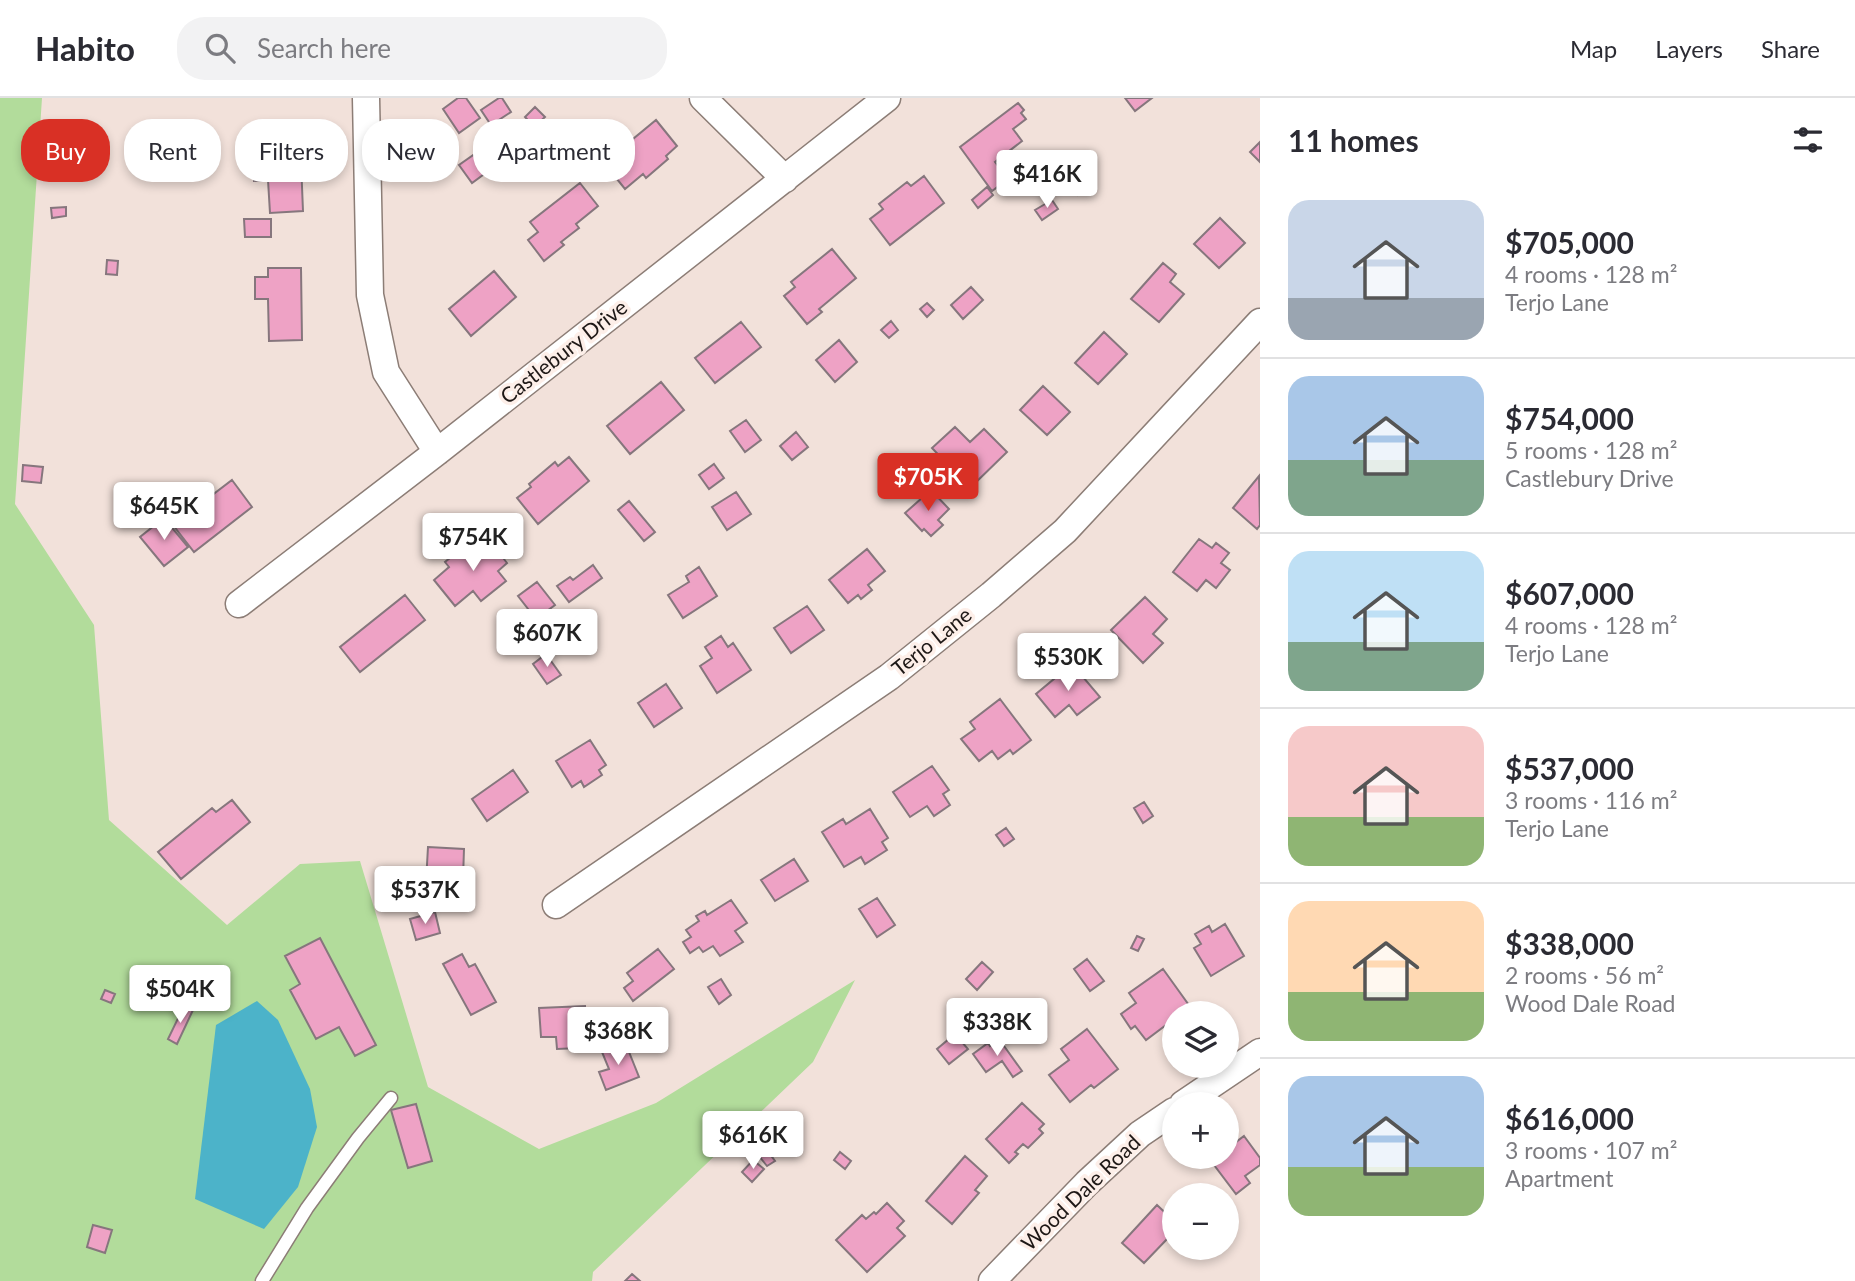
<!DOCTYPE html>
<html lang="en">
<head>
<meta charset="utf-8">
<style>
  body { margin:0; font-family:Lato,sans-serif; background:#f2f2f3; color:#2b2b33; height:100vh; display:flex; flex-direction:column; font-size:26px; white-space:nowrap }
  * { box-sizing:border-box; margin:0 }
  p { font-size:23px; color:#7c7c81 }
  .icon { flex:none; width:38px; height:38px; fill:none; stroke:currentColor; stroke-width:2; stroke-linecap:round; stroke-linejoin:round }
  .map { position:relative; flex:1; overflow:hidden }
  .panel { display:flex; flex-direction:column; background:#fff; width:595px }
  .panel>* { flex:none }
  .top-card { position:absolute; left:21px; top:21px; width:665px; height:63px; display:flex; gap:14px }
  .controls { position:absolute; left:1162px; top:903px; display:grid; gap:14px }
  .controls a { display:grid; place-items:center; width:77px; height:77px; border-radius:50%; background:#fff; box-shadow:0 4px 10px #0003; font-size:35px }
  .price { position:absolute; translate:-50% -60px; padding:0 16px; border-radius:7px; background:#fff; color:#222; font-size:23px; line-height:46px; filter:drop-shadow(0 2px 4px #0008) }
  .price::after { content:''; position:absolute; left:50%; top:42px; width:21px; height:16px; margin-left:-10px; background:inherit; clip-path:polygon(0 0,100% 0,50% 100%) }
  .price.current { background:#d93025; color:#fff }
  ul { padding:0; list-style:none }
  li { display:flex; align-items:center; gap:21px; height:175px; padding:0 28px }
  li+li { border-top:2px solid #e1e1e2 }
  li span { display:grid; place-items:center; flex:none; width:196px; height:140px; border-radius:21px; color:#555 }
  li>.icon { margin-inline-start:auto }
  span .icon { width:84px; height:84px; fill:#fffc; stroke-width:1 }
  li b { font-size:30px }
  h2 { display:flex; justify-content:space-between; align-items:center; height:84px; padding:0 28px; font-size:30px }
  .tag { padding:0 24px; border-radius:28px; background:#fff; box-shadow:0 4px 10px #0003; font-size:24px; line-height:63px }
  .tag.current { background:#d93025; color:#fff }
  header { display:flex; align-items:center; gap:42px; box-sizing:border-box; height:98px; padding:0 35px; background:#fff; border-bottom:2px solid #e1e1e2 }
  header strong { font-size:33px }
  nav { display:flex; gap:38px; margin-inline-start:auto; font-size:24px }
  .search { width:490px; height:63px; background:#f2f2f3; display:flex; align-items:center; gap:18px; box-sizing:border-box; padding:0 24px; border-radius:28px; color:#7c7c81; font-size:26px }
  main { display:flex; flex:1; min-height:0 }
  .map>svg:first-child { display:block }
  .green { fill:#b2dc9b }
  .water { fill:#4cb3c9 }
  .building { fill:#eea2c5; stroke:#86767d; stroke-width:2 }
  .lines { fill:none; stroke-linecap:round; stroke-linejoin:round }
  .service-casing { stroke:#8c7d76; stroke-width:15 }
  .minor-casing { stroke:#8c7d76; stroke-width:29 }
  .service { stroke:#fff; stroke-width:12 }
  .minor { stroke:#fff; stroke-width:26 }
  .labels { text-anchor:middle; stroke-width:7; stroke-linejoin:round; paint-order:stroke }
  .street-label { font-size:21px; fill:#1e1816; stroke:#fdefe9 }
</style>
</head>
<body>
<header>
<strong>Habito</strong>
<div class="search"><svg class="icon" aria-label="search" viewBox="0 0 24 24"><circle cx="10" cy="10" r="6"/><path d="M15 15l6 6"/></svg>Search here</div>
<nav><a>Map</a><a>Layers</a><a>Share</a></nav>
</header>
<main>
<div class="map">
<svg width="1260" height="1183" viewBox="0 0 1260 1183">
  <rect width="100%" height="100%" fill="#f2e1da"/>
  <path class="green" d="M0,0H42L15,406L94,527L109,722L227,827L300,766L360,763L428,989L539,1051L656,1005L855,882L813,964L593,1174L592,1183H0Z"/>
  <path class="water" d="M257,903L278,922L310,991L317,1029L298,1089L264,1131L195,1101L216,927Z"/>
  <path class="building" d="M458,0H466L480,20L459,35L443,11Z
    M499,0H502L511,14L491,27L481,12Z
    M1125,0H1152L1135,13Z
    M1018,5L1024,12L1021,15L1026,21L1013,31L1022,43L995,64L1008,81L992,93L960,49Z
    M535,9L545,19L534,29L525,19Z
    M656,22L677,48L666,58L668,61L646,80L643,76L625,91L604,65Z
    M584,36L592,49L582,55L574,43Z
    M1260,44V64L1250,54Z
    M479,53L491,71L472,85L459,67Z
    M301,64L303,113L270,115L268,82L254,83V66Z
    M1074,75L1086,92L1078,97L1071,88L1074,87L1068,79Z
    M924,78L944,105L890,147L870,121L883,111L879,106L907,84L911,88Z
    M580,85L598,108L576,126L579,130L561,144L564,147L544,163L528,142L538,134L530,124Z
    M987,89L993,97L978,110L972,102Z
    M1052,102L1058,111L1042,122L1035,112Z
    M66,109V118L52,120L51,110Z
    M1220,120L1245,145L1219,170L1194,146Z
    M244,121H271V139H245Z
    M832,151L856,180L819,211L822,214L807,226L784,198L795,189L791,184Z
    M107,162L118,163L117,177L106,176Z
    M1163,165L1176,176L1170,184L1184,196L1159,224L1131,201Z
    M268,170H301L302,242L269,243L268,201H255V179H268Z
    M494,173L516,199L471,238L449,211Z
    M971,189L983,202L963,221L951,207Z
    M927,205L934,212L927,219L920,211Z
    M891,223L898,232L889,240L881,232Z
    M741,224L761,249L715,285L695,260Z
    M1104,234L1127,256L1098,286L1075,265Z
    M839,242L857,264L835,284L816,262Z
    M661,284L684,312L630,356L607,328Z
    M1043,288L1070,314L1047,337L1020,312Z
    M746,322L761,342L745,354L730,333Z
    M955,329L970,344L984,331L1007,354L970,390L932,350Z
    M796,334L808,349L792,362L780,348Z
    M569,359L589,383L538,426L517,400L531,389L529,386L555,364L558,368Z
    M714,366L724,380L709,391L699,377Z
    M23,367L43,369L41,385L22,383Z
    M1259,378L1260,427L1257,431L1233,410Z
    M232,382L252,409L194,454L173,427Z
    M931,392L949,411L938,422L943,427L931,438L924,431L922,433L905,415Z
    M736,394L751,416L727,432L712,409Z
    M629,403L655,434L644,443L618,412Z
    M164,420L188,449L164,468L140,439Z
    M487,439L507,465L498,473L506,483L481,503L473,493L455,508L434,482L449,469L445,464L465,448L469,454Z
    M1199,441L1212,450L1216,445L1229,455L1221,465L1230,472L1216,490L1206,482L1197,493L1173,474Z
    M867,451L885,473L868,487L872,492L861,501L858,497L848,505L829,482Z
    M593,467L602,480L569,504L557,488L570,479L573,482Z
    M699,469L717,498L683,520L668,497L689,484L686,478Z
    M537,484L555,507L536,521L518,498Z
    M405,497L425,522L360,574L340,549Z
    M1145,499L1167,521L1153,536L1163,545L1143,565L1111,532Z
    M807,508L824,532L791,555L774,530Z
    M721,538L728,549L733,545L751,572L717,595L700,568L712,560L705,549Z
    M546,556L561,577L547,586L533,566Z
    M1072,566L1100,599L1077,617L1069,607L1055,619L1036,596Z
    M666,586L682,610L654,629L638,605Z
    M1000,601L1031,642L1013,656L1010,652L998,661L992,653L979,663L961,641L975,631L970,624Z
    M590,642L606,667L599,672L602,677L584,689L581,683L572,689L556,663Z
    M932,668L949,692L943,696L950,707L934,718L927,708L910,719L893,694Z
    M513,672L528,694L487,723L472,701Z
    M232,702L250,724L181,781L158,754L212,710L216,714Z
    M1144,704L1153,718L1143,725L1134,710Z
    M870,711L888,740L882,744L887,752L865,766L861,759L844,769L822,734L843,721L846,726Z
    M1006,730L1014,741L1004,748L996,737Z
    M428,749L464,751L463,781H471L469,805L425,802Z
    M794,761L808,783L775,803L761,782Z
    M877,800L895,827L877,839L859,811Z
    M731,802L747,825L735,833L743,844L720,858L713,848L703,854L699,849L690,855L683,844L691,839L686,832L699,823L696,818L705,813L707,817Z
    M435,814L440,835L416,842L410,821Z
    M1225,826L1244,858L1211,878L1194,850L1201,846L1195,836L1209,828L1212,834Z
    M1137,838L1144,841L1138,853L1131,850Z
    M320,840L376,947L355,958L339,929L316,941L290,892L300,886L285,858Z
    M658,851L674,871L633,903L624,890L633,883L627,875Z
    M462,856L469,869L475,866L496,904L471,917L443,866Z
    M1087,861L1104,883L1090,893L1074,871Z
    M982,864L993,874L977,892L966,881Z
    M1163,871L1191,910L1183,915H1174V921L1146,942L1135,928L1131,931L1121,916L1136,905L1129,895Z
    M721,881L731,897L719,906L708,889Z
    M105,892L115,896L111,905L101,901Z
    M184,908L193,912L177,946L168,941Z
    M585,908L586,937H579V950L557,951L556,939H541L539,910Z
    M968,925L977,936L968,944L958,933Z
    M1087,931L1118,971L1094,990L1091,987L1070,1004L1049,977L1069,962L1061,951Z
    M955,936L968,951L949,966L937,951Z
    M999,941L1022,973L1013,979L1002,963L986,974L973,956L988,945L990,948Z
    M625,944L639,979L606,992L599,974L609,971L602,954Z
    M1022,1005L1044,1026L1039,1031L1043,1035L1028,1050L1023,1046L1015,1054L1018,1056L1009,1065L986,1041Z
    M416,1006L432,1063L408,1070L391,1012Z
    M764,1038L771,1048L767,1052L775,1063L767,1068L751,1048Z
    M1244,1038L1260,1060V1067L1245,1078L1250,1085L1236,1096L1211,1063L1217,1059H1227V1051Z
    M840,1054L851,1063L845,1071L834,1062Z
    M965,1058L987,1078L975,1092L979,1095L952,1126L926,1103Z
    M753,1062L764,1071L752,1084L742,1074Z
    M887,1105L904,1123L897,1130L905,1138L867,1174L836,1142L862,1117L866,1121L874,1114L876,1116Z
    M1157,1107L1174,1123V1144L1169,1139L1144,1165L1122,1145Z
    M93,1127L112,1132L105,1155L87,1149Z
    M632,1176L640,1183H625Z"/>
  <g class="lines">
    <g class="service-casing">
      <path id="service" d="M262,1183L307,1110L358,1040L391,1000"/>
    </g>
    <g class="minor-casing">
      <path id="minor" d="M366,0L370,197L386,274L437,354
        M703,0L785,81
        M239,506L437,354L887,0
        M556,807L889,579L991,497L1065,433L1260,224
        M1183,1006L1260,954
        M992,1183L1087,1085L1140,1036L1174,1013"/>
    </g>
    <use href="#service" class="service"/>
    <use href="#minor" class="minor"/>
  </g>
  <g class="labels">
    <g class="street-label">
      <text transform="translate(564 254) rotate(-38)" y="7">Castlebury Drive</text>
      <text transform="translate(932 544) rotate(-39)" y="7">Terjo Lane</text>
      <text transform="translate(1081 1095) rotate(-44)" y="7">Wood Dale Road</text>
    </g>
  </g>
</svg>
<div class="controls">
<a><svg class="icon" aria-label="layers" viewBox="0 0 24 24"><path d="M12 4l9 5-9 5-9-5zM3 14l9 5 9-5"/></svg></a>
<a>+</a>
<a>−</a>
</div>
<b class="price" style="left:1047px;top:112px">$416K</b>
<b class="price current" style="left:928px;top:415px">$705K</b>
<b class="price" style="left:164px;top:444px">$645K</b>
<b class="price" style="left:473px;top:475px">$754K</b>
<b class="price" style="left:547px;top:571px">$607K</b>
<b class="price" style="left:1068px;top:595px">$530K</b>
<b class="price" style="left:425px;top:828px">$537K</b>
<b class="price" style="left:180px;top:927px">$504K</b>
<b class="price" style="left:997px;top:960px">$338K</b>
<b class="price" style="left:618px;top:969px">$368K</b>
<b class="price" style="left:753px;top:1073px">$616K</b>
<div class="top-card">
<a class="tag current">Buy</a>
<a class="tag">Rent</a>
<a class="tag">Filters</a>
<a class="tag">New</a>
<a class="tag">Apartment</a>
</div>
</div>
<section class="panel">
<h2>11 homes<svg class="icon" aria-label="filters" viewBox="0 0 24 24"><path d="M4 7h16M4 17h16"/><circle cx="9" cy="7" r="2"/><circle cx="15" cy="17" r="2"/></svg></h2>
<ul>
<li><span style="background:linear-gradient(#c9d6e8 70%,#9aa5b1 0)"><svg class="icon" aria-label="home" viewBox="0 0 24 24"><path d="M3 11l9-7 9 7M6 9v11h12V9"/></svg></span><div><b>$705,000</b><p>4 rooms · 128 m²</p><p>Terjo Lane</p></div></li>
<li><span style="background:linear-gradient(#a9c7e8 60%,#7fa58c 0)"><svg class="icon" aria-label="home" viewBox="0 0 24 24"><path d="M3 11l9-7 9 7M6 9v11h12V9"/></svg></span><div><b>$754,000</b><p>5 rooms · 128 m²</p><p>Castlebury Drive</p></div></li>
<li><span style="background:linear-gradient(#bfe0f5 65%,#7fa58c 0)"><svg class="icon" aria-label="home" viewBox="0 0 24 24"><path d="M3 11l9-7 9 7M6 9v11h12V9"/></svg></span><div><b>$607,000</b><p>4 rooms · 128 m²</p><p>Terjo Lane</p></div></li>
<li><span style="background:linear-gradient(#f6c9c9 65%,#8fb573 0)"><svg class="icon" aria-label="home" viewBox="0 0 24 24"><path d="M3 11l9-7 9 7M6 9v11h12V9"/></svg></span><div><b>$537,000</b><p>3 rooms · 116 m²</p><p>Terjo Lane</p></div></li>
<li><span style="background:linear-gradient(#ffd9b3 65%,#8fb573 0)"><svg class="icon" aria-label="home" viewBox="0 0 24 24"><path d="M3 11l9-7 9 7M6 9v11h12V9"/></svg></span><div><b>$338,000</b><p>2 rooms · 56 m²</p><p>Wood Dale Road</p></div></li>
<li><span style="background:linear-gradient(#a9c7e8 65%,#8fb573 0)"><svg class="icon" aria-label="home" viewBox="0 0 24 24"><path d="M3 11l9-7 9 7M6 9v11h12V9"/></svg></span><div><b>$616,000</b><p>3 rooms · 107 m²</p><p>Apartment</p></div></li>
</ul>
</section>
</main>
</body>
</html>
